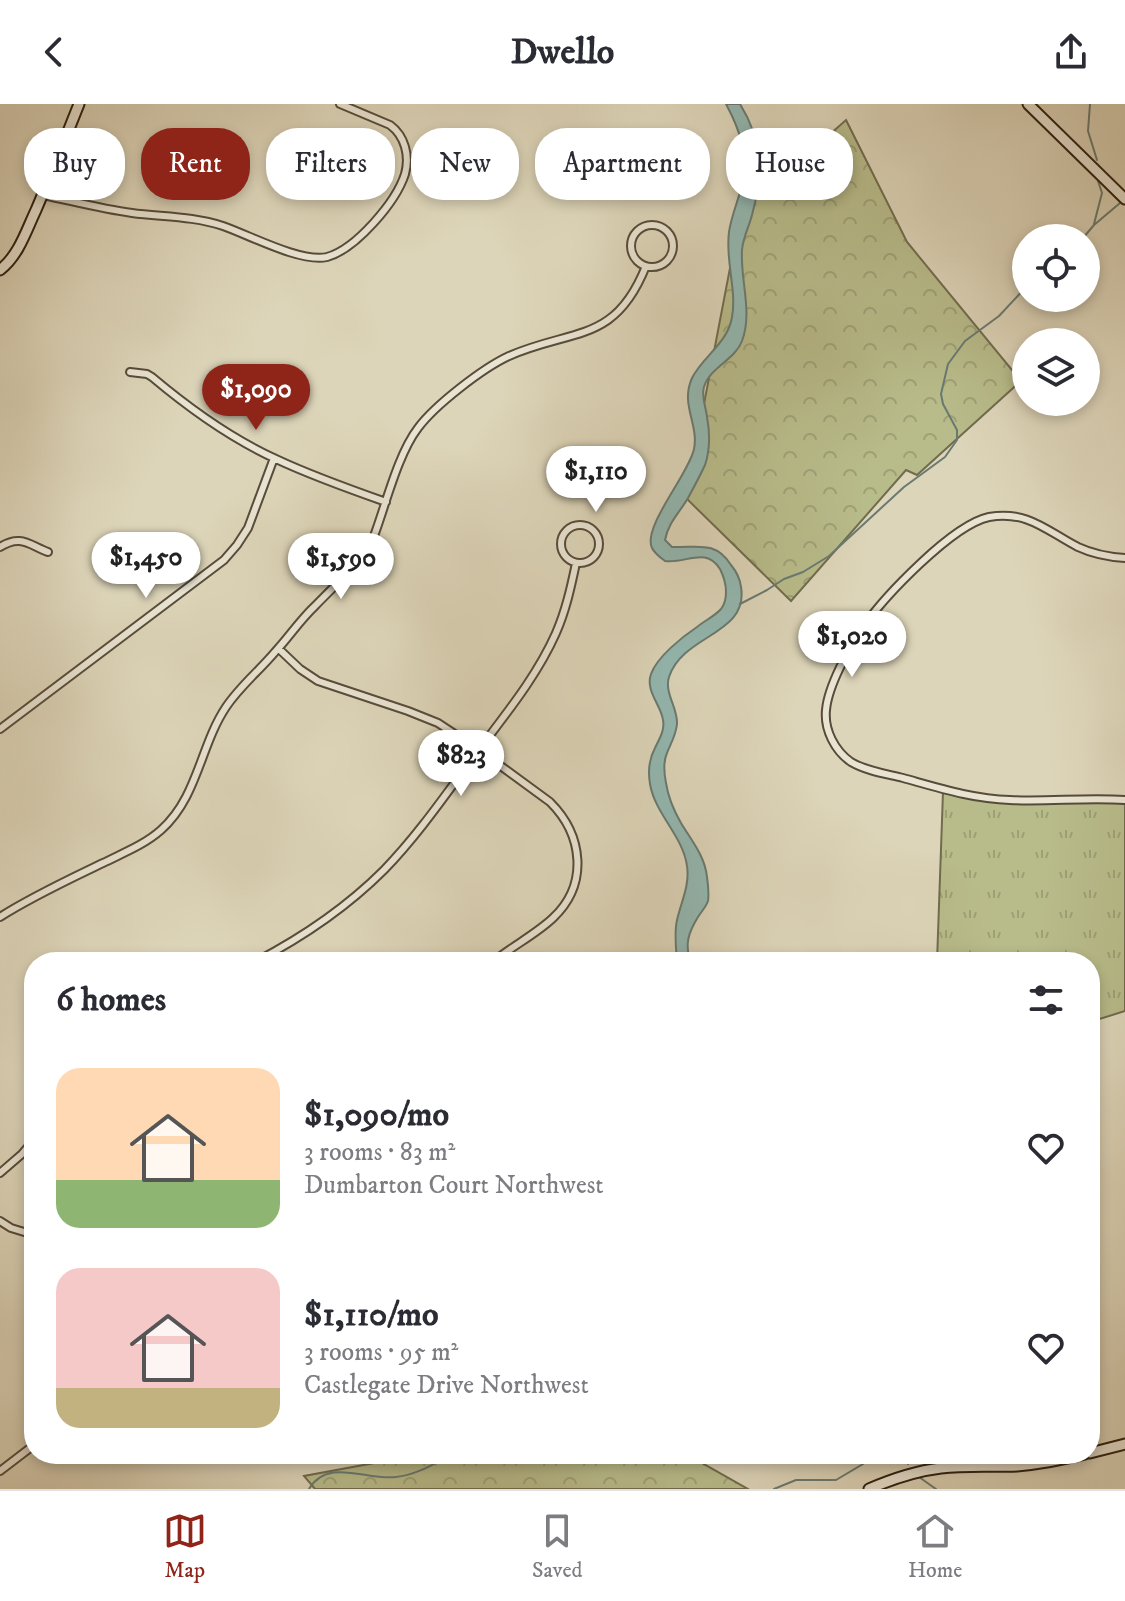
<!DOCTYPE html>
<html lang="en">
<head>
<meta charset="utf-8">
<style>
  body { margin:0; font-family:"IM FELL DW Pica",serif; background:#f2f2f3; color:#2b2b33; height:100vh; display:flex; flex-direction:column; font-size:30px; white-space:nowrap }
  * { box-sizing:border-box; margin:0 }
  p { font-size:26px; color:#7c7c81 }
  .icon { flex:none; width:44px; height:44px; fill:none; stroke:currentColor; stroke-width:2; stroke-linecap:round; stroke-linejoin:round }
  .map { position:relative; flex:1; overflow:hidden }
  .panel { position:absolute; left:24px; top:848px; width:1076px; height:512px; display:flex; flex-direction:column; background:#fff; border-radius:32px; box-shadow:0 4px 12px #0003 }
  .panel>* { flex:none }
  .guide { position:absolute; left:24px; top:24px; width:1078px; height:72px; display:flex; gap:16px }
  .buttons { position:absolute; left:1012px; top:120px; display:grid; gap:16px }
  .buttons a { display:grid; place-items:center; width:88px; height:88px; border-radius:50%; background:#fff; box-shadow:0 4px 12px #0003; font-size:40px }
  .price { position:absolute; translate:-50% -68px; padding:0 18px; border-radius:28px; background:#fff; color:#222; font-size:26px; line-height:52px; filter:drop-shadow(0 2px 4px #0008) }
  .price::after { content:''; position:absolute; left:50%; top:48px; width:24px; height:18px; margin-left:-12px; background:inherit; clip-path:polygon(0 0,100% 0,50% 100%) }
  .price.selected { background:#8f2418; color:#fff }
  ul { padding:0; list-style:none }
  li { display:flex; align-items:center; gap:24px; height:200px; padding:0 32px }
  li span { display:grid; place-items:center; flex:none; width:224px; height:160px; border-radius:24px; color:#555 }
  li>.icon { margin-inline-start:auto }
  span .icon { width:96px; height:96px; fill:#fffc; stroke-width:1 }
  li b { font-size:34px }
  h2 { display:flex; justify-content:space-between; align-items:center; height:96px; padding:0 32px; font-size:34px }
  .chip { padding:0 28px; border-radius:32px; background:#fff; box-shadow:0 4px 12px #0003; font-size:28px; line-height:72px }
  .chip.selected { background:#8f2418; color:#fff }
  header { display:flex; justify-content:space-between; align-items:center; height:104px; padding:0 32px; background:#fff; font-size:36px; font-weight:800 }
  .tabs { display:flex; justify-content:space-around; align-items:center; height:112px; border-top:2px solid #e1e1e2; background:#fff; font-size:22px; color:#7c7c81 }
  .tabs a { display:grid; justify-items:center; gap:4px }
  .tabs .selected { color:#8f2418 }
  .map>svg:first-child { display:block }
  .grass { fill:url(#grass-tufts); stroke:#716c4e; stroke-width:2 }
  .forest { fill:url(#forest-crowns); stroke:#716c4e; stroke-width:2 }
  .water { fill:#93b8b1; stroke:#697a71; stroke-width:2 }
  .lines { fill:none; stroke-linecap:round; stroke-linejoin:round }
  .stream { stroke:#697a71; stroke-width:2 }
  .street-casing { stroke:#574c3b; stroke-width:10 }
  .secondary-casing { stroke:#2a1e11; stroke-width:13 }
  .street { stroke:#e9e4d2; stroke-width:6 }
  .secondary { stroke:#e9e4d2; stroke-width:9 }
</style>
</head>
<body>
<header><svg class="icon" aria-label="back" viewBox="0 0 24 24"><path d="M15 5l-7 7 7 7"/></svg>Dwello<svg class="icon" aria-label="share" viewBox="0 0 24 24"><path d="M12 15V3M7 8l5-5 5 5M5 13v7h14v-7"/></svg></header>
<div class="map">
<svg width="1125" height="1385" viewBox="0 0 1125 1385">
  <defs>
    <pattern id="grass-tufts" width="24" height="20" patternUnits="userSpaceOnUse" patternTransform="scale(2)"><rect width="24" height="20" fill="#b8bb8a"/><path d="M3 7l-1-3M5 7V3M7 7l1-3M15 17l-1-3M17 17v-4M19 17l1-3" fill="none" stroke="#9ea076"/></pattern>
    <pattern id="forest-crowns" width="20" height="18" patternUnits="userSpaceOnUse" patternTransform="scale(2)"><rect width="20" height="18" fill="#b8bb8a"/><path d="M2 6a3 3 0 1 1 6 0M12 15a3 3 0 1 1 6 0" fill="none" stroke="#9ea076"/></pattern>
  </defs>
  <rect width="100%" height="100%" fill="#ddd5b9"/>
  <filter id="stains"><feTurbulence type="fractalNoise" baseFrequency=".0025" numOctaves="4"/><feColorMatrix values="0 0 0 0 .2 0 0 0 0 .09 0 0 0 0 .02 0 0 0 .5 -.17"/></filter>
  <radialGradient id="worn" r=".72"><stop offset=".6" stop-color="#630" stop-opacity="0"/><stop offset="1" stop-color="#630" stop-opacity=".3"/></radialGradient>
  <path class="grass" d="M943,688L1003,699L1091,693L1125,700V907L1090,918V858H937Z"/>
  <path class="forest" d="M846,16L907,138L1021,277L917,371L906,366L791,497L686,394L743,96L803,54Z
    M423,1350H686L748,1385H315L304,1372Z"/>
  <path class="water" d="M726,0H740C763,37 763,70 752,111C749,123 743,133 742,146C740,176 753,208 742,237C735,256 710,263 704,283C701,293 706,303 707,313C710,329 710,346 705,361C700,372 694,383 688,394C680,408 668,419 665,436L672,443C697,444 715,436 731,461C736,467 740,475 741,483C749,531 683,530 669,573C664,589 678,604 677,620C676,631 671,639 667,649C663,658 664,669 666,679C668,692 674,707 681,719C691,736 705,752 707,773C708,780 709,790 708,797C706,803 701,808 698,813C688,829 685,840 690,858H677C676,844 674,829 677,816C681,798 690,781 687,762C683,732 655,710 650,680C648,668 649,655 655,644C659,635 665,627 663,616C661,601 645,587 651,570C657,553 682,533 697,523C704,517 715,512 721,505C725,500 726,493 726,488C726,480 723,471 720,465C706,442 686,460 665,457C661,454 655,450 652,444C642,423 689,370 694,345C699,320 680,301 692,274C703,252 728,239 732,213C737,185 725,157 729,128C731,113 738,97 742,81C749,52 740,26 726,0Z"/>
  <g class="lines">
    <path class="stream" d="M1090,0L1088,27L1097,56
      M1094,120L1102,89L1098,77
      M1083,134L1094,121L1120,99
      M740,500L767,486L784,475L803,468L829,452L904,383L945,353L957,336V326L943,300L941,290L948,260L965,237L999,212L1026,183
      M900,1350L908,1360
      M919,1373L936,1385
      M309,1385C328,1353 367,1377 396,1373C417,1371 435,1359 453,1350
      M774,1385L796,1376H836L863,1360L872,1350"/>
    <g class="street-casing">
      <path id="street" d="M43,91C72,97 102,105 132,109C163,113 193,112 223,122C249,131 301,159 327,153C356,145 396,98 405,70C410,52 405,32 390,21L340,0
        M631 142a21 21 0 1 1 42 0a21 21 0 1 1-42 0Z
        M130,268L147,270L152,273C190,305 230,334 276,355C312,372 349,385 386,398
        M561 440a19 19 0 1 1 38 0a19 19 0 1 1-38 0Z
        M0,443C21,430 29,441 48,448
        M1125,454C1109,453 1093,450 1078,443C1047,427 1027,406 989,413C952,421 885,492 863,523C849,544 828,582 826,606C824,626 835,647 851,658C866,667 887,670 903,674C939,684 973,695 1010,696C1048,698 1087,693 1125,696
        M279,545L300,565L318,577L408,607L438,619L479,646L550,698C583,731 589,780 553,814C535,831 512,842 493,858
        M0,625L224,456L237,441L248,424L274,354
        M0,813C33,792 68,776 103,759C123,749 144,741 161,726C198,693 200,642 226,603C240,582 259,567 275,548C289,533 300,516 315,502C337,479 359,461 374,432C386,400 398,350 418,324C435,301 483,264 509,252C573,224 615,240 646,162
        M255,858C303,833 346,804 384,766C418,731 446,690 475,651C504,612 536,574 556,529C566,506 571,483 576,459
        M0,1069L22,1050L34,1036
        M0,1117L11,1124L34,1131
        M0,1367L34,1341"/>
    </g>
    <g class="secondary-casing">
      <path id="secondary" d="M1028,0L1125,95
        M0,166C19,151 26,127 36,106C51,71 65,35 79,0
        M1090,1349L1125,1340
        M869,1385C892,1375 916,1367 941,1364C966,1361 992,1363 1017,1362C1040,1360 1062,1356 1085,1350"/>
    </g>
    <use href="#street" class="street"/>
    <use href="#secondary" class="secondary"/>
  </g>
  <rect width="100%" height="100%" filter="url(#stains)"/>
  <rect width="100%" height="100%" fill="url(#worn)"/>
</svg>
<div class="buttons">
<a><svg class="icon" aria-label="locate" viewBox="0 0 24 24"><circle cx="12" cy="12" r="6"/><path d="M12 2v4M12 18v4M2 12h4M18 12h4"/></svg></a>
<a><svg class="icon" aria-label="layers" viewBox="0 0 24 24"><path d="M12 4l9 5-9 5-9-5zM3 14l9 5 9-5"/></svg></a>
</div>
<b class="price selected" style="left:256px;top:328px">$1,090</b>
<b class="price" style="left:596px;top:410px">$1,110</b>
<b class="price" style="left:146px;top:496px">$1,450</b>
<b class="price" style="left:341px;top:497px">$1,590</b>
<b class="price" style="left:852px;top:575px">$1,020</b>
<b class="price" style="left:461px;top:694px">$823</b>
<div class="guide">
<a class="chip">Buy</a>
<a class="chip selected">Rent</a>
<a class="chip">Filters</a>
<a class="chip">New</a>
<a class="chip">Apartment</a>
<a class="chip">House</a>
</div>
<section class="panel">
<h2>6 homes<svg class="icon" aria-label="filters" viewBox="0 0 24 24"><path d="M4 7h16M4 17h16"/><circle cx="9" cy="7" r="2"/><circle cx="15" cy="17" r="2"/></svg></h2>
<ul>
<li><span style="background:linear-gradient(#ffd9b3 70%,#8fb573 0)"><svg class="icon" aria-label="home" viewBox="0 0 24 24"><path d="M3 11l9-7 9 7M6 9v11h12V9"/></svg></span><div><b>$1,090/mo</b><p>3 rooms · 83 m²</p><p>Dumbarton Court Northwest</p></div><svg class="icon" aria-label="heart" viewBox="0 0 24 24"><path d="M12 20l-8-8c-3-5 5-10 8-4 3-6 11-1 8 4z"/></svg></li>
<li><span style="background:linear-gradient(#f6c9c9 75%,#c2b280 0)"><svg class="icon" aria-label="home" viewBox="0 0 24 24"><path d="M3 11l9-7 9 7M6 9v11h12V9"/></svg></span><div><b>$1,110/mo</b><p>3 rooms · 95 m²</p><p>Castlegate Drive Northwest</p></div><svg class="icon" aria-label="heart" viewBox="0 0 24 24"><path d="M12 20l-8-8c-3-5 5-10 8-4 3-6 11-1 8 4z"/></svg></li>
</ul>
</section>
</div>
<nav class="tabs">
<a class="selected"><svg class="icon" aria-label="map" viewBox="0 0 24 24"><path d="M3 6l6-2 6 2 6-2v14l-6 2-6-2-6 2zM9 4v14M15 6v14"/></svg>Map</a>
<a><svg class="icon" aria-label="saved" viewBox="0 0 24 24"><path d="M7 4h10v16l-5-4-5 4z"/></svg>Saved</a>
<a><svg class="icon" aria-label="home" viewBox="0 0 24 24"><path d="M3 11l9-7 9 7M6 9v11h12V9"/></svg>Home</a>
</nav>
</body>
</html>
